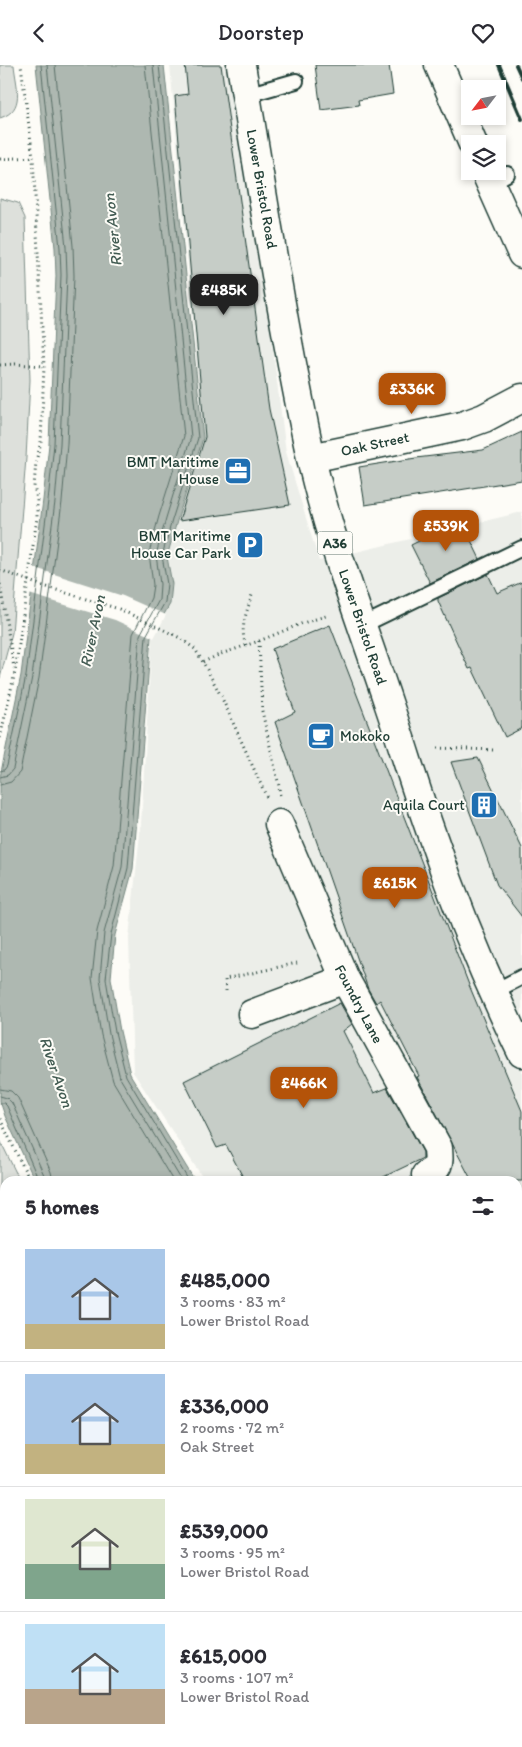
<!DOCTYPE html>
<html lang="en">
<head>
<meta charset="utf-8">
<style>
  body { margin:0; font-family:Itim,sans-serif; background:#f2f2f3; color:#2b2b33; height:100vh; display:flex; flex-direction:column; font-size:19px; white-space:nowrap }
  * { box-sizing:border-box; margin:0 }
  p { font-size:16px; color:#7c7c81 }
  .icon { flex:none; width:28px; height:28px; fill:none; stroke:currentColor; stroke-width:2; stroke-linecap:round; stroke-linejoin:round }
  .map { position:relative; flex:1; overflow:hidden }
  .sheet { position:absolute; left:0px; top:1111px; width:522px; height:571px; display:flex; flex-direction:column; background:#fff; border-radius:15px 15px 0 0; box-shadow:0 2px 8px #0003 }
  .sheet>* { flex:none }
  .needle { width:32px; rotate:238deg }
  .tools { position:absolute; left:461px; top:15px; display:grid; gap:10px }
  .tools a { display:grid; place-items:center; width:45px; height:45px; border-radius:0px; background:#fff; box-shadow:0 2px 8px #0003; font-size:25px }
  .price { position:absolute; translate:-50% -42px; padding:0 11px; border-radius:10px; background:#b45309; color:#fff; font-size:16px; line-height:32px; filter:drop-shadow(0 1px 2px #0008) }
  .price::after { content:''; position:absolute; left:50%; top:30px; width:15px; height:11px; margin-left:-8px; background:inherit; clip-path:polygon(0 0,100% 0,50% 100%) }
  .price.active { background:#222; color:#fff }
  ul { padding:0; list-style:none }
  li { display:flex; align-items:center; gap:15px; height:125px; padding:0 25px }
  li+li { border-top:1px solid #e1e1e2 }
  li span { display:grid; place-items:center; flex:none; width:140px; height:100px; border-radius:0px; color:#555 }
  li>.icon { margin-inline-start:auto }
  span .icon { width:60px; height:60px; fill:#fffc; stroke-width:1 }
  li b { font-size:21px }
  h2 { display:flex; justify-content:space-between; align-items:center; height:60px; padding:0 25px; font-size:21px }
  header { display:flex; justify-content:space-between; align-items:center; height:65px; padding:0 25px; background:#fff; font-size:22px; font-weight:600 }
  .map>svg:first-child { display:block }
  .built { fill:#eceee9 }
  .green { fill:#dde0db; stroke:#7e8e88 }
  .water { fill:#aeb8b1; stroke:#75877f }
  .pier { fill:#fdfcf7 }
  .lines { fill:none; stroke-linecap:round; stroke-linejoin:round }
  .shore { stroke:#586e66; stroke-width:1 }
  .building { fill:#c6cdc7; stroke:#1f3d34 }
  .lane-casing { stroke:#1f3d34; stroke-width:18 }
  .street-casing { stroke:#1f3d34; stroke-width:31 }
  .highway-casing { stroke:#1f3d34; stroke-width:31 }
  .path { stroke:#1f3d34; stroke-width:3; stroke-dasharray:1 4; stroke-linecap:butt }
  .lane { stroke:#fdfcf7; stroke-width:14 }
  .street { stroke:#fdfcf7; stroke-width:28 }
  .highway { stroke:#fdfcf7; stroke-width:28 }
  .rail { stroke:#1f3d34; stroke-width:4 }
  .path-bridge { stroke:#1f3d34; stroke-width:3; stroke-dasharray:1 4; stroke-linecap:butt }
  .labels { text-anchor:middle; stroke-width:4; stroke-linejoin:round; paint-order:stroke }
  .shield { fill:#fdfcf7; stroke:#62766e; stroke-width:1 }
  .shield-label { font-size:14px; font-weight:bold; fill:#1f3d34 }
  .street-label { font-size:15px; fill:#1f3d34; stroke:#fdfcf7 }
  .poi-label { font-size:15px; fill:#1f3d34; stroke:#fdfcf7; text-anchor:end }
  .water-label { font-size:16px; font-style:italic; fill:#435c53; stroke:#fdfcf7 }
</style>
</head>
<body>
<header><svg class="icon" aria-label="back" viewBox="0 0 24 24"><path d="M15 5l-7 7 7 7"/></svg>Doorstep<svg class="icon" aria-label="heart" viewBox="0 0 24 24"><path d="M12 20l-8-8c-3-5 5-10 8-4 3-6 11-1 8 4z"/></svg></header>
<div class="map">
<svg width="522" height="1682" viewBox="0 0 522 1682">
  <rect width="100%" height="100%" fill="#fdfcf7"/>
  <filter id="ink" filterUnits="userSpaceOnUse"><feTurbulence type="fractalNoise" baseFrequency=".02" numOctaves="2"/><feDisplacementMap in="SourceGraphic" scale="10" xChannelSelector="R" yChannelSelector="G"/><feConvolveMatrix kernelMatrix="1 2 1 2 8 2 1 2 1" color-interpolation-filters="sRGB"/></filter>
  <g filter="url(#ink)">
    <path class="built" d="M170,0H233L246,76L286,387L319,496L522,447V1682H420V1678H518V1116H205L133,1007L129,873L141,759L152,572L170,539L172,519L167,492L203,373Z"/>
    <path class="green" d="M0,0H14C16,21 26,45 0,53Z
      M0,133L18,138L25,153L30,315L26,393L12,568L0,613Z
      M0,1075L20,1116H5V1678H183L184,1682H0Z"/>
    <path class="water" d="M36,0H164L203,373L177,456L167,492L172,519L170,539L151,572L133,804L115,870L111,913L120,966L130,1009L195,1116H35L5,1051L0,1036V712L21,610L43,435L49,379L56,211L55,183Z
      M235,1678H396V1682H236Z"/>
    <path class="pier" d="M32,502L123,531L166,550L154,573L115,555L29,529Z"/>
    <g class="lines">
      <path class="shore" d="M145,0L184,371L159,451L149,488L153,520L151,533L133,569L114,801L97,866L92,913L101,970L113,1016L173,1116
        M153,0L191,372L166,453L156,490L160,519L159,535L140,570L122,802L104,868L100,913L109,969L120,1013L182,1116
        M159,0L198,373L172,455L162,491L167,519L165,537L146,571L128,803L111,869L106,914L115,967L126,1011L189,1116
        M0,706L4,705L7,701L26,611L48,436L54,379L61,210L60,183L41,0
        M0,712L8,710L13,704L32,612L55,437L60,379L67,210L66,182L47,0
        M0,720L11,717L20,707L39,613L62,437L67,379L74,211L73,181L55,0
        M0,1024L11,1026L18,1033L51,1107L53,1116
        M0,1031L7,1033L12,1038L44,1110L45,1116
        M0,1038H4L7,1041L39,1116"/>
    </g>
    <path class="building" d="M185,0H221L269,344L290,440L179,456L205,372L175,31L188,29Z
      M315,0H389L393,29L358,35L359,40L321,45Z
      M522,367V415L365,440L359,402L416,393L483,385Z
      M461,455L480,494L430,518L411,480Z
      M488,509L497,528L522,517V663L505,672L472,603L469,604L438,536V533Z
      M330,560L469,920L522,1046V1116H472L417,1012L419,1011L380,935L376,938L368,924L275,657L295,647L272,584Z
      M478,693L522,783V852L497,820L451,697Z
      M340,938L352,959L343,966L374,1028L387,1023L423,1087V1093L375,1116H245L226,1080L217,1083L184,1016Z"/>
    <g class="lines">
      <g class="lane-casing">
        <path id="lane" d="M246,30L296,16
          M491,118L507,109
          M361,561L522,483
          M493,927L522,912"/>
      </g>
      <g class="street-casing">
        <path id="street" d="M439,0L473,79
          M485,106L522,189
          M311,393L462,361L484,353L522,333
          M279,759L345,914L438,1083C439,1099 440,1102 426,1110
          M252,949L345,914
          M518,1462L522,1461"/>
      </g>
      <g class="highway-casing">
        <path id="highway" d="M241,0C263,131 283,263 311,393C330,477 362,558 389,640C404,684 417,729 433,773C458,847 488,918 522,988"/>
      </g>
      <path class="path" d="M0,94L33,92
        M0,300L15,299L44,301
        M0,519L14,603
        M164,565L180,573L195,584L203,597L221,631L267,733
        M259,576L262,646L279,721L280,731
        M246,580C239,563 247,547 252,530
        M203,597L221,589L259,576L303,558L329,550
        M0,673L15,607L37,453V434L34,422L36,396L41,377L44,301L33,92L21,0
        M437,683L495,685
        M226,926L225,914L297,898
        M0,1054L30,1116
        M518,1135L522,1132
        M158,1678L159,1682"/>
      <use href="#lane" class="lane"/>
      <use href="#street" class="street"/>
      <use href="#highway" class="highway"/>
      <path class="rail" d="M499,0L522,54
        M516,0L522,13"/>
      <path class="path-bridge" d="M0,505L37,519L119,544L164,565"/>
    </g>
  </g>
  <defs>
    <g id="office-square" transform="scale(1.4375)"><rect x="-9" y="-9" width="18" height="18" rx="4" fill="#1f6fb2" stroke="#fdfcf7"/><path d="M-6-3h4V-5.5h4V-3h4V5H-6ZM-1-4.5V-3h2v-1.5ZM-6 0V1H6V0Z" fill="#fff"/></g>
    <g id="parking-square" transform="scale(1.4375)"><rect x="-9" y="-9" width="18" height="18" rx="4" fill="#1f6fb2" stroke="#fdfcf7"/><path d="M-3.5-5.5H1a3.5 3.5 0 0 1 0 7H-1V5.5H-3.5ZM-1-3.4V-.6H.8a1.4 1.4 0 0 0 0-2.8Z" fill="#fff"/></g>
    <g id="cafe-square" transform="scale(1.4375)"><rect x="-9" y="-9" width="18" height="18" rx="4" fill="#1f6fb2" stroke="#fdfcf7"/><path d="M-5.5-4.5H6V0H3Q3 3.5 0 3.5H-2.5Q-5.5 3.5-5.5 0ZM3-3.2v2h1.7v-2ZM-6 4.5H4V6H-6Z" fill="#fff"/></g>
    <g id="building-square" transform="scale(1.4375)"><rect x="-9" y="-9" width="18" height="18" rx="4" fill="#1f6fb2" stroke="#fdfcf7"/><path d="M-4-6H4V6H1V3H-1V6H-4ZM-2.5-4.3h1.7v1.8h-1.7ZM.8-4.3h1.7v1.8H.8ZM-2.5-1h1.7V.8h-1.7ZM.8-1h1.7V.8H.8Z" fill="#fff"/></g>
  </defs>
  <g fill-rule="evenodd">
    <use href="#office-square" x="238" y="406"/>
    <use href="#parking-square" x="250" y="480"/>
    <use href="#cafe-square" x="321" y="671"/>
    <use href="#building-square" x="484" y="740"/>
  </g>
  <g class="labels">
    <rect class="shield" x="317.5" y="466.5" width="35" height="23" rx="4"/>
    <g class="shield-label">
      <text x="335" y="483">A36</text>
    </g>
    <g class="street-label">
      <text transform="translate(262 124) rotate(80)" y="5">Lower Bristol Road</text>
      <text transform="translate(375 379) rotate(-12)" y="5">Oak Street</text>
      <text transform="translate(363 562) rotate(71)" y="5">Lower Bristol Road</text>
      <text transform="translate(359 939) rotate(62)" y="5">Foundry Lane</text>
    </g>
    <g class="poi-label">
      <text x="219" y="402">BMT Maritime<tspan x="219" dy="17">House</tspan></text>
      <text x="231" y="476">BMT Maritime<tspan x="231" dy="17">House Car Park</tspan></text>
      <text x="340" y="676" text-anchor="start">Mokoko</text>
      <text x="465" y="745">Aquila Court</text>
    </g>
    <g class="water-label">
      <text transform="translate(112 165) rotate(-96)" y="6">River Avon</text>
      <text transform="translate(92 566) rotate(-78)" y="6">River Avon</text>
      <text transform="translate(57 1007) rotate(71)" y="6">River Avon</text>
    </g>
  </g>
</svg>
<div class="tools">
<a><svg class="needle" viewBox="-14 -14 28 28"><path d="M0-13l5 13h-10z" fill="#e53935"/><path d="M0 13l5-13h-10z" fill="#7c7c81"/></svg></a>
<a><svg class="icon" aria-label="layers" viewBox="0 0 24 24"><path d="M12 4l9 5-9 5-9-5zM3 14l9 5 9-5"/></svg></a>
</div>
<b class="price active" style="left:224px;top:251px">£485K</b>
<b class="price" style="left:412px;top:350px">£336K</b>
<b class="price" style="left:446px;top:487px">£539K</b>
<b class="price" style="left:395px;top:844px">£615K</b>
<b class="price" style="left:304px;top:1044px">£466K</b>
<section class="sheet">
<h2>5 homes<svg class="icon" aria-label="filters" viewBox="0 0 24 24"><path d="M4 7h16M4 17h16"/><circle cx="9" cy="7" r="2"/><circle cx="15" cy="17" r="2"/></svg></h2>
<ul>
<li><span style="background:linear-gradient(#a9c7e8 75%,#c2b280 0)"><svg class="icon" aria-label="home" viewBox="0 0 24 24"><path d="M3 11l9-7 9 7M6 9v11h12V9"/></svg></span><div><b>£485,000</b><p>3 rooms · 83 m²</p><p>Lower Bristol Road</p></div></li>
<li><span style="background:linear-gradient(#a9c7e8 70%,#c2b280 0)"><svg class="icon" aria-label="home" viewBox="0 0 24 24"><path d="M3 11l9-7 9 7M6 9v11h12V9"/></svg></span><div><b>£336,000</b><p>2 rooms · 72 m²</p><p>Oak Street</p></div></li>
<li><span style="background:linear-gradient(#dfe7d0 65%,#7fa58c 0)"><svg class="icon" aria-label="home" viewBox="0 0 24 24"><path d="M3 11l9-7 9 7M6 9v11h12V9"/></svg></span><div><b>£539,000</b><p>3 rooms · 95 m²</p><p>Lower Bristol Road</p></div></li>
<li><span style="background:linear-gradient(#bfe0f5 65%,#b9a48a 0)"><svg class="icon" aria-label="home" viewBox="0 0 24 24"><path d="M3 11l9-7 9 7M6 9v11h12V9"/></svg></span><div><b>£615,000</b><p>3 rooms · 107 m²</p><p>Lower Bristol Road</p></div></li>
</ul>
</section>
</div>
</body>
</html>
